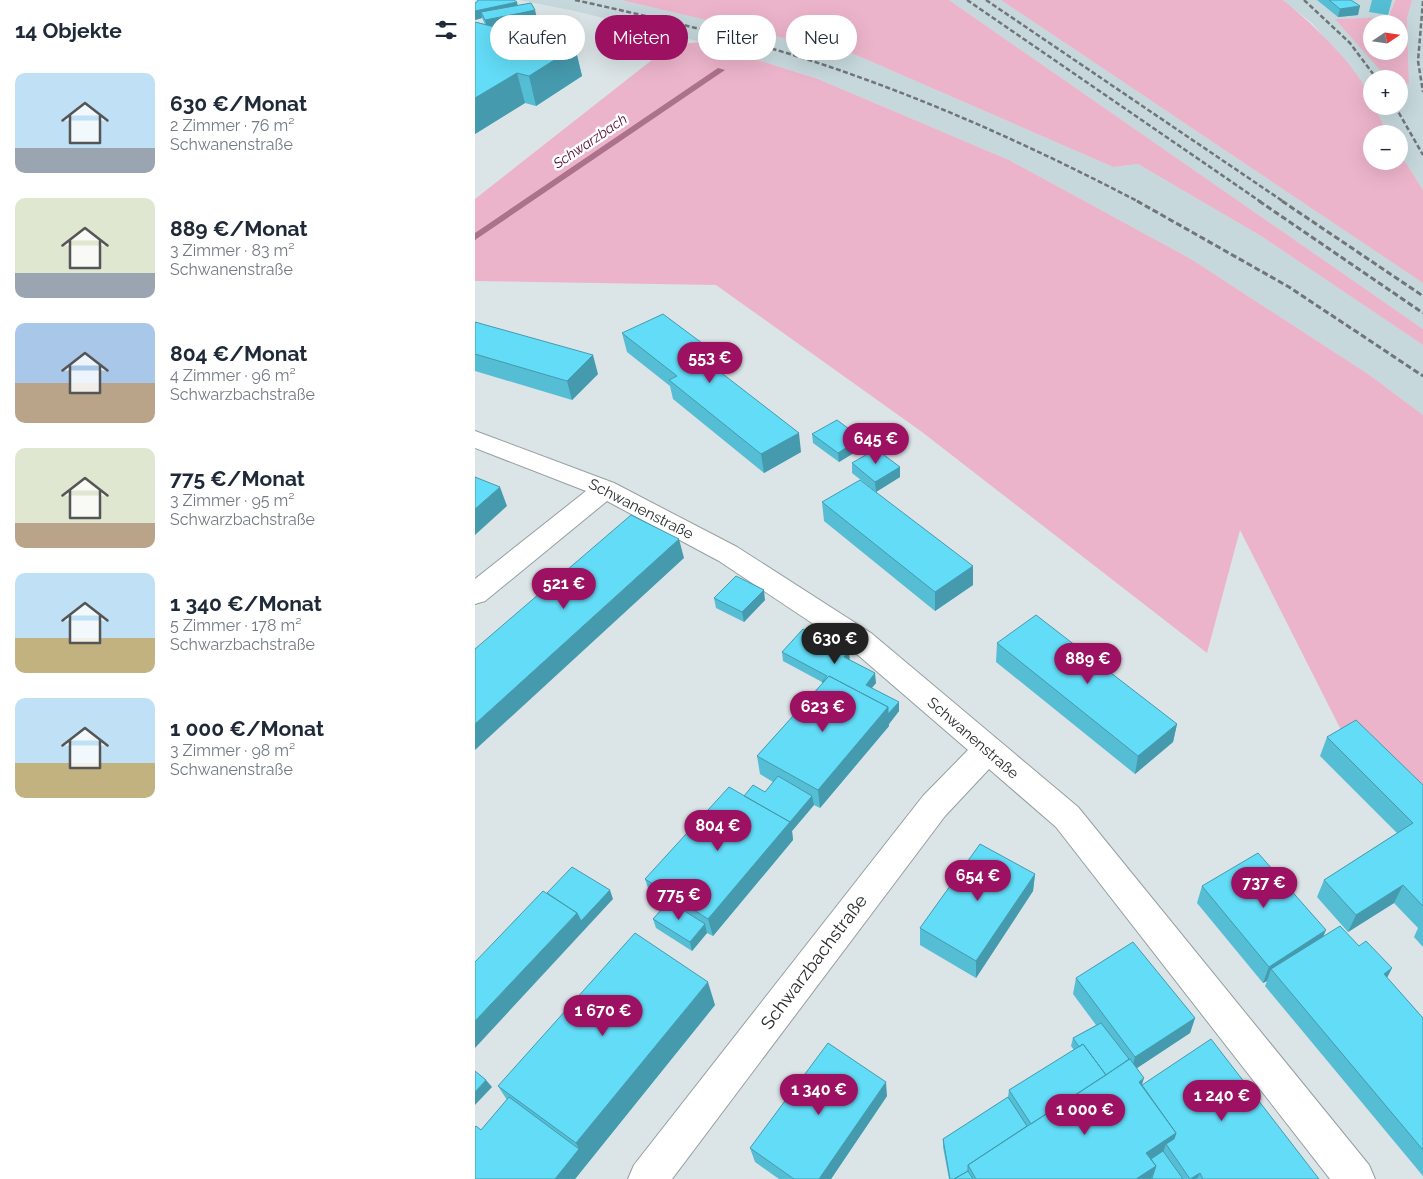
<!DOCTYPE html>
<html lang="de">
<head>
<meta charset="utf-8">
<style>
  body { margin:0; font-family:Raleway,sans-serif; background:#f6f6f7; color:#1f2937; height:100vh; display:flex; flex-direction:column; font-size:19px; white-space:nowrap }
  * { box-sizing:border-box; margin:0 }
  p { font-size:16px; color:#747a83 }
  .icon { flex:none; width:28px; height:28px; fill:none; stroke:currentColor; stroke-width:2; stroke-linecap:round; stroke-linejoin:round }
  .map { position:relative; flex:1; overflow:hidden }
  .sheet { display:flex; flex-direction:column; background:#fff; width:475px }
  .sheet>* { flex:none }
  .banner { position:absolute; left:15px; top:15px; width:475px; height:45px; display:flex; gap:10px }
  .needle { width:32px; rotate:77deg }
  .controls { position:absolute; left:888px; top:15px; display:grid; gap:10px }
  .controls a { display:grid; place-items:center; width:45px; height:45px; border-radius:50%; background:#fff; box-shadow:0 5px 20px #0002; font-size:25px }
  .price { position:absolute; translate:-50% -42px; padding:0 11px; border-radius:18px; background:#9c1161; color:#fff; font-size:16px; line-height:32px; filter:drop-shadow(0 1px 2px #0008) }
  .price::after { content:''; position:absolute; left:50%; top:30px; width:15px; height:11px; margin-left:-8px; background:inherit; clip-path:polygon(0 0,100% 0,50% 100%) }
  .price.selected { background:#222; color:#fff }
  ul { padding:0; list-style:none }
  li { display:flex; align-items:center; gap:15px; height:125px; padding:0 15px }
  li span { display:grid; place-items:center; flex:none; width:140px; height:100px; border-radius:10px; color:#555 }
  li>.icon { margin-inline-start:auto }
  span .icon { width:60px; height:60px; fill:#fffc; stroke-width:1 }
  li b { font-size:21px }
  h2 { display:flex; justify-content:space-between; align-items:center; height:60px; padding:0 15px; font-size:21px }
  .pill { padding:0 18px; border-radius:22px; background:#fff; box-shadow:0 5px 20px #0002; font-size:18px; line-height:45px }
  .pill.selected { background:#9c1161; color:#fff }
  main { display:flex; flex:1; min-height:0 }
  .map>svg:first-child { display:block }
  .built { fill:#c6d8dc }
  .green { fill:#ecb4ca; fill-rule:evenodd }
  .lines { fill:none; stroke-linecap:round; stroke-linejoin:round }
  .stream { fill:#ac718b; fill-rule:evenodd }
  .minor-casing { stroke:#969ea0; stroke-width:2 }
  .minor { fill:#fff; fill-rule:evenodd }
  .rail-far1 { stroke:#707677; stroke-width:2.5; stroke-dasharray:5 2.5; stroke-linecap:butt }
  .rail { stroke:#707677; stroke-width:3; stroke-dasharray:6 3; stroke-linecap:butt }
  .wall { fill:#55bdd4 }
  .shaded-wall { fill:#459aad }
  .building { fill:#63dcf7; stroke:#459aad }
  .labels { text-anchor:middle; stroke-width:5; stroke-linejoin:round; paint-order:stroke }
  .far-water-label { font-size:14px; font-style:italic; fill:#550733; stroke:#fff }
  .street-label { font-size:15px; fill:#272a2b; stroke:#fff }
  .near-street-label { font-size:18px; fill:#272a2b; stroke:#fff }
</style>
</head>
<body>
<main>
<section class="sheet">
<h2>14 Objekte<svg class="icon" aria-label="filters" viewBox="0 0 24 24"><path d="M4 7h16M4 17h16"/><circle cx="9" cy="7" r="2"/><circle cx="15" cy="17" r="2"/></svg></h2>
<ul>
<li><span style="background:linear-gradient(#bfe0f5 75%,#9aa5b1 0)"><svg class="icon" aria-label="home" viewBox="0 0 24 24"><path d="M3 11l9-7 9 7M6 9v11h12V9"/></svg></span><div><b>630 €/Monat</b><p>2 Zimmer · 76 m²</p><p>Schwanenstraße</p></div></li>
<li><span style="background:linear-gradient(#dfe7d0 75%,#9aa5b1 0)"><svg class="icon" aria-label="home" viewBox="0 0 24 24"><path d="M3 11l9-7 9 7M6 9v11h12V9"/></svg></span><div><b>889 €/Monat</b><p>3 Zimmer · 83 m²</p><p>Schwanenstraße</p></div></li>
<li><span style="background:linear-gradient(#a9c7e8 60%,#b9a48a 0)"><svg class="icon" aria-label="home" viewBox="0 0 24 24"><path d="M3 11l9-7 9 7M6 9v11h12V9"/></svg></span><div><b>804 €/Monat</b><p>4 Zimmer · 96 m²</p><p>Schwarzbachstraße</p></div></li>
<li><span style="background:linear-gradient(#dfe7d0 75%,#b9a48a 0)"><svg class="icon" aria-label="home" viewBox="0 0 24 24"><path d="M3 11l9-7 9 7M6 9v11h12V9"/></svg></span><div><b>775 €/Monat</b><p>3 Zimmer · 95 m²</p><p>Schwarzbachstraße</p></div></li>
<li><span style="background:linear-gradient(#bfe0f5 65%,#c2b280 0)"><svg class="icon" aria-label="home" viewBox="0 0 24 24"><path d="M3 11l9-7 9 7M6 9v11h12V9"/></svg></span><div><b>1 340 €/Monat</b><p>5 Zimmer · 178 m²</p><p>Schwarzbachstraße</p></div></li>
<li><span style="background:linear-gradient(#bfe0f5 65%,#c2b280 0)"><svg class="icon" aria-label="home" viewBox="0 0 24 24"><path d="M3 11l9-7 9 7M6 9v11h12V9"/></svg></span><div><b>1 000 €/Monat</b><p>3 Zimmer · 98 m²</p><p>Schwanenstraße</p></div></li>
</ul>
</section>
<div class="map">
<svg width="948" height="1179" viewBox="0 0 948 1179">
  <rect width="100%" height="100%" fill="#dbe4e6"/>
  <path class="built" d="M44,0H146L381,55L638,167L663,164L786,236L948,345V415L896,376L716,259L534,160L343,79L226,42L100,11Z
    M474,0H526L948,283V329Z
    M808,0H919L915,17L861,19L913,79H896V101L885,79L837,23Z
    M937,0H948V190L924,152V134H913L899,106H924V83H934L932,19Z"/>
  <path class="green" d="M146,0H474L948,329V345L786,236L663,164L638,167L381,55Z
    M526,0H808C831,18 896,77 896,106H899L913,134H896V161H924V152L948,190V283Z
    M920,0H937L932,19L934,84L924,83V79H913L860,19L914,17ZM896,24H924V51H896Z
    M226,42L343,79L534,160L716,259L896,376L948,415V811L866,730L765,530L732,653L447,432L241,285L0,281V199L196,45Z"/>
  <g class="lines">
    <path class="stream" d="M243,68L250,70L0,240V233Z"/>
    <g class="minor-casing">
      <path id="minor" d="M0,431L139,483L262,547L396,633L603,807L894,1165L900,1179H855L581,827L514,769L470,816L197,1179H153L159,1165L448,796L493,750L376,649L244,561L132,501L10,601L0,604V579L111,491L0,448Z"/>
    </g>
    <use href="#minor" class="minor"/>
    <path class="rail-far1" d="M100,0C195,21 290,43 381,76C479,111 572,154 664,202
      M492,0L786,202
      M511,0L809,202
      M829,0L875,43L902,79
      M948,1L943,61L948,92
      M920,106L948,155"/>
    <path class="rail" d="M662,201L814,287L948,376
      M784,201L948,313
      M807,201L948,296"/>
  </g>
  <path class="wall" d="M842,0H876L883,15L863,17Z
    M897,0H917L913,15L894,12Z
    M0,3L43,5L62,18L20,27L100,47L107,76L61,106L50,103L0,134V22L10,24L7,18L0,20Z
    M0,322L123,374L97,400L0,371Z
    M147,333L243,355L245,372L326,452L289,473L198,399L195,386L152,352Z
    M337,434L387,448L364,462L338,443Z
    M377,463L425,467V477L401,492L377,473Z
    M347,502L498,566V585L460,611L349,521Z
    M239,598L290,600L269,622L241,608Z
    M522,643L702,724L698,742L660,774L521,662Z
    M307,652L375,660L401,683L397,688L424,711L414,724V726L345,808L339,805L317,831L318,840L238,936L232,933L217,951L181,928L178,919L190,906L176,897L170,879L269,796L290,792L298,782L285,774L282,756L347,684V682L308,661Z
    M852,737L948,785V947L939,937L943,928L919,903L873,932L842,897L849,880L922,833L845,756Z
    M560,874L558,891L501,978L445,945V928Z
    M727,886L848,937L884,946L917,968L912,978L948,1018V1176L790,986L792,981L788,983L722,903Z
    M601,978L720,1018L715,1033L662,1068L667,1085L844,1179H474L468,1147V1139L533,1097L534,1090L599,1050L596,1046L598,1038L621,1025L598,994Z
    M240,1005L100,1179H0L6,1130L32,1100L23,1086Z
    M412,1096L356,1179H304L280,1162L275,1148Z"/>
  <path class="shaded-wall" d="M42,2L44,11L6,12L7,18L0,20V11Z
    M885,6L883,15L863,17L865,9Z
    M60,10L62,18L12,28L10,20Z
    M100,47L107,76L61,106L54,76Z
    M42,73L50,103L0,134V98Z
    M118,355L123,374L97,400L92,381Z
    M243,355L246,374L231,361Z
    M324,433L326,452L289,473L286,454Z
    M386,438L387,448L364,462L363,453Z
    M425,467V477L401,492L400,482Z
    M25,487L32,506L0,535V509Z
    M204,539L209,558L0,750V724Z
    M498,566V585L460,611V592Z
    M289,590L290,600L269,622L267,612Z
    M374,652L375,661L369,657Z
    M400,673L401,683L391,694V685Z
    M424,702V711L414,724V726L345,808L343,790L413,707Z
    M702,724L698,742L660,774L663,756Z
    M337,796L339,805L317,831L318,840L238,936L233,919Z
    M560,874L558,891L501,978V961Z
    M928,885L919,903L873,932L881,915Z
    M135,890L138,899L0,1048V1021L102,913Z
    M230,924L232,933L217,951L215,942Z
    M851,930L844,947L796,969L792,981L788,983L794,967Z
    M917,968L908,985L909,974Z
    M233,982L240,1005L100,1179H80L104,1149L101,1143Z
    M720,1018L715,1033L656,1072L660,1057Z
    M669,1078L665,1091L664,1082Z
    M11,1080L17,1087L0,1105V1092Z
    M411,1082L412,1096L356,1179H344Z
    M701,1133L695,1150L691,1144L686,1158L667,1165L671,1153Z
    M681,1166L676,1179H661Z
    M725,1173L722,1179H716Z"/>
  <path class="building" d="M3,0H39L42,2L0,11V3L2,2Z
    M854,0H876L885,6L865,9Z
    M56,3L60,10L46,13L10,20L6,12Z
    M0,22L100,47L54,76L42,73L0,98Z
    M188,314L243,355L231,361L324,433L286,454L194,380L202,376L147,333Z
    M0,322L118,355L92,381L0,354Z
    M362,420L386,438L363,453L337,434Z
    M401,449L425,467L400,482L377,463Z
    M0,477L25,487L0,509Z
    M385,480L498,566L460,592L347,502Z
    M156,515L204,539L0,724V649Z
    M261,576L289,590L267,612L239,598Z
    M561,615L702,724L663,756L522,643Z
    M328,629L374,652L369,657L400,673L391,685L424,702L413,714V707L354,676L348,682H347L352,676L307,652Z
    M354,676L413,707L343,790L282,756Z
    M881,720L948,785V906L928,885L881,915L849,880L938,823L852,737Z
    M303,776L337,796L315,822L269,796L278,785L290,792Z
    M254,787L315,822L233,919L170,879Z
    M505,844L560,874L501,961L445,928Z
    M783,853L851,930L794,967L727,886Z
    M97,867L135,890L106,921L102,913L72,893Z
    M68,891L102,913L0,1021V962Z
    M194,901L230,924L215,942L178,919Z
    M865,926L884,946L891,941L917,968L909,974L948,1018V1150L796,969Z
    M160,933L233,982L101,1143L23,1086Z
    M658,942L720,1018L660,1057L601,978Z
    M626,1023L654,1059L631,1075L608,1044L604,1047L598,1038Z
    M736,1039L844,1179H728L725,1173L715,1179L691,1144L699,1139L701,1133L667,1085Z
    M353,1043L411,1082L344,1179H319L275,1148Z
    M608,1044L631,1075L556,1124L534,1090Z
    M655,1059L669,1078L664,1082L701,1133L671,1153L681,1166L661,1179H501L493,1165Z
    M0,1071L11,1080L0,1092Z
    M34,1097L104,1149L80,1179H0V1127L1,1126L6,1130Z
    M533,1097L552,1126L493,1165V1171L479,1179H475L468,1139Z
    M688,1151L708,1179H677V1178L681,1166L676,1159Z
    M493,1171L498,1179H479Z"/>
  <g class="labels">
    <g class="far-water-label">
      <text transform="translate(115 141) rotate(-34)" y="5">Schwarzbach</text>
    </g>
    <g class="street-label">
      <text transform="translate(166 509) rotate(27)" y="5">Schwanenstraße</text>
      <text transform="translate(498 738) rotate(41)" y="5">Schwanenstraße</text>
    </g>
    <g class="near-street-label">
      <text transform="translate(339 962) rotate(-53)" y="6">Schwarzbachstraße</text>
    </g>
  </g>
</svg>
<div class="controls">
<a><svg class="needle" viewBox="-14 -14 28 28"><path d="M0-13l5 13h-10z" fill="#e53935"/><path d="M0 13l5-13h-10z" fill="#747a83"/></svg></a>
<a>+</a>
<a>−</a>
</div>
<b class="price" style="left:235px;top:384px">553 €</b>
<b class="price" style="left:401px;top:465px">645 €</b>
<b class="price" style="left:89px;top:610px">521 €</b>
<b class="price selected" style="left:360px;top:665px">630 €</b>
<b class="price" style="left:613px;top:685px">889 €</b>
<b class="price" style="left:348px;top:733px">623 €</b>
<b class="price" style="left:243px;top:852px">804 €</b>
<b class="price" style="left:503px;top:902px">654 €</b>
<b class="price" style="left:789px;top:909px">737 €</b>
<b class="price" style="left:204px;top:921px">775 €</b>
<b class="price" style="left:128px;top:1037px">1 670 €</b>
<b class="price" style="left:344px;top:1116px">1 340 €</b>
<b class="price" style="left:747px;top:1122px">1 240 €</b>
<b class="price" style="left:610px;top:1136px">1 000 €</b>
<div class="banner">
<a class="pill">Kaufen</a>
<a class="pill selected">Mieten</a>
<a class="pill">Filter</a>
<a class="pill">Neu</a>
</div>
</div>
</main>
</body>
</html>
